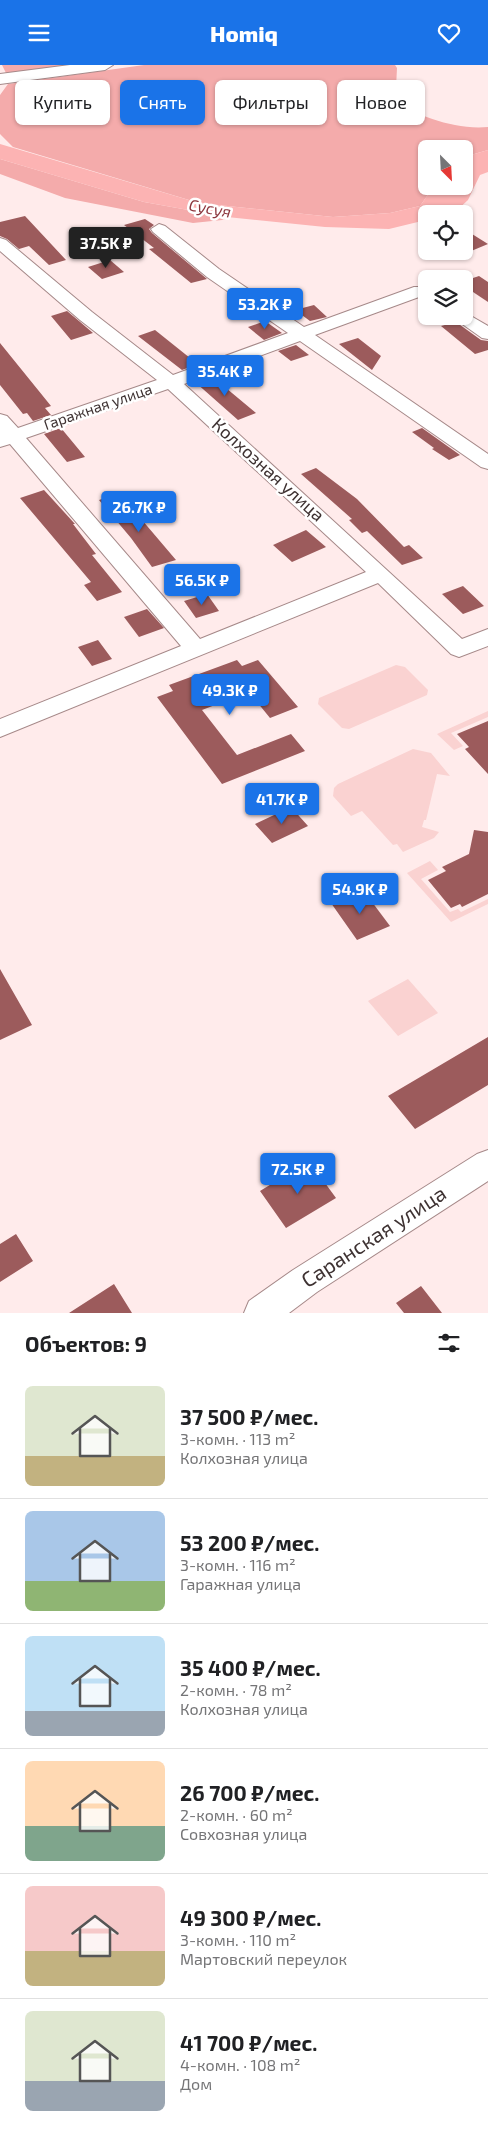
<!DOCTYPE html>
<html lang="ru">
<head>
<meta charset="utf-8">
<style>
  body { margin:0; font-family:"Exo 2",sans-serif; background:#f6f6f6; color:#202124; height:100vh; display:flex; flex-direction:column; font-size:19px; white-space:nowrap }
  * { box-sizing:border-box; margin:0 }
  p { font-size:16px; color:#757577 }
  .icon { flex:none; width:28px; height:28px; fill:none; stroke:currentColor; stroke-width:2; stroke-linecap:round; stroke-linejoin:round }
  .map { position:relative; height:1248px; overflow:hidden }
  .details { display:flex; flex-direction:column; background:#fff; flex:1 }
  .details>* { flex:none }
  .banner { position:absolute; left:15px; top:15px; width:459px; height:45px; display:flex; gap:10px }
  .needle { width:32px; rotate:156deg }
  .buttons { position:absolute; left:418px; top:75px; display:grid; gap:10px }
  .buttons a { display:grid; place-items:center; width:55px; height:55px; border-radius:8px; background:#fff; box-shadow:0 1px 4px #0004; font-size:25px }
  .price { position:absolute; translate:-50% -42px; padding:0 11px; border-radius:5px; background:#1a73e8; color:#fff; font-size:16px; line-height:32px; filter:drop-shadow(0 1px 2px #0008) }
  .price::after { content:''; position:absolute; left:50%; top:30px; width:15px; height:11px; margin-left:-8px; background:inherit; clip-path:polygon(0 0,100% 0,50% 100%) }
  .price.current { background:#222; color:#fff }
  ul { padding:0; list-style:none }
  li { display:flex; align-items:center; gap:15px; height:125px; padding:0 25px }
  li+li { border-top:1px solid #e0e0e0 }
  li span { display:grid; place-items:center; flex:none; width:140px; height:100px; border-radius:8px; color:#555 }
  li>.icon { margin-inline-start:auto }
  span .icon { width:60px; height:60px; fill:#fffc; stroke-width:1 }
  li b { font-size:21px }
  h2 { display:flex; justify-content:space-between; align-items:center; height:60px; padding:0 25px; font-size:21px }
  .chip { padding:0 18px; border-radius:8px; background:#fff; box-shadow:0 1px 4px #0004; font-size:18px; line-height:45px }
  .chip.current { background:#1a73e8; color:#fff }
  header { display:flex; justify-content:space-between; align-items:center; height:65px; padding:0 25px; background:#1a73e8; color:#fff; font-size:22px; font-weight:800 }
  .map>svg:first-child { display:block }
  .green { fill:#fad2d1 }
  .forest { fill:#f4abab }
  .water { fill:#fcb3b3 }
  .building { fill:#9c5b5c }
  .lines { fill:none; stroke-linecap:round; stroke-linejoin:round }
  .minor-casing { stroke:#a68989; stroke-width:2 }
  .major-casing { stroke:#a68989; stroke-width:2 }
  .minor { fill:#fff; fill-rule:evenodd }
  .major { fill:#fff; fill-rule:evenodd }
  .labels { text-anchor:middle; stroke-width:5; stroke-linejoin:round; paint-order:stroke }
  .far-street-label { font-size:15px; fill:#3e3232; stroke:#fff }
  .far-water-label { font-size:16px; font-style:italic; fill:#8c363d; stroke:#fff }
  .street-label { font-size:18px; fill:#3e3232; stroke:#fff }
  .near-street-label { font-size:21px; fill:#3e3232; stroke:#fff }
</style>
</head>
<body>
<header><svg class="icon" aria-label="menu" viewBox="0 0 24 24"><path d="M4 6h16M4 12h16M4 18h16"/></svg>Homiq<svg class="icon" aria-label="heart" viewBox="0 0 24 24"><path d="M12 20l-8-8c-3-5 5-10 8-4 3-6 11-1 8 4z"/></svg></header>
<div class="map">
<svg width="488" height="1248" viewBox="0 0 488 1248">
  <rect width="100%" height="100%" fill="#ffebeb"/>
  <path class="green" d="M396,600L405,602L428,625L427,630L349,664L342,663L318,639L319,633Z
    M488,646V652L451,668L463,681L454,685L437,669Z
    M413,684L431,688L450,711L437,709L426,755H424L422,762L439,767L434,773L403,787L397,779L393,780L362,746L351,751L333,731L334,723L338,719Z
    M430,796L438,805L421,814L450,847L458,844L461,847L488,834V839L451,857L407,808Z
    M408,914L438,948L398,971L368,936Z"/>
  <path class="forest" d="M2,0H82L6,8Z
    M144,0H395L397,3L396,23L386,27L389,36C420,50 452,65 488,62V85L464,92V84H426V121H434L420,141L390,148L333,152L199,138L13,82L0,69V30L8,19Z
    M0,94L144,137L227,152L222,155L193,158L65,133L0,109Z"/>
  <path class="water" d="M0,79L199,138L333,152L390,148L420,141L434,121H464V92L488,85V107L480,110L468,135L454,148L426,149V155L389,164L325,162L227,152L144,137L0,94Z"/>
  <path class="building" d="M25,151L66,195L49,200L29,181L19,184L7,174L0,171V157Z
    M145,154L154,160L149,164L152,168L207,214L191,218L149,184L154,183L124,160Z
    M472,169L488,179L464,189V172Z
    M110,195L124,207L102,214L88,202Z
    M479,211L488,217V237L464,221V216Z
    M314,240L327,252L310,256L295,245Z
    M67,246L79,256L93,268L71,275L51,251Z
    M265,256L282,268L264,275L248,262Z
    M456,257L481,275L488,276V285L475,289L441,261Z
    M155,265L190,293L198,299L182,305L138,271Z
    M358,273L381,291L372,305L339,279Z
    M0,278L51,341L45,343L51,350L33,356L27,348L23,349L0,320Z
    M296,280L309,290L291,296L278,286Z
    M213,310H216L229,322L226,323L256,348L238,355L195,317Z
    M61,363L85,392L67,397L44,369Z
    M422,363L460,390L449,395L432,384L434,383L412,367Z
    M316,403L357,434L404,482L409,480L423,493L402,500L367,466L362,468L349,455L352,454L301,409Z
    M44,425L75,459H73L96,489L92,490L122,527L97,536L84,520L91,517L20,433Z
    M114,430L137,457L142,455L176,495L152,502L131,473L99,435Z
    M306,465L326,482L292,497L273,480Z
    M463,521L484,541L463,549L442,529Z
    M207,529L219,546L196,553L184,536Z
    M147,544L164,563L139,572L124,552Z
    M98,575L112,594L92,601L78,582Z
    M237,595L242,601L258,595L298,642L270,653L249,627L202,645L237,690L291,669L305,686L222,719L157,632L173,626L169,620Z
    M488,656V709L465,684L469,682L457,669Z
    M291,742L308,761L272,778L255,759Z
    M474,765L488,767V829L462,842L460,839L451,843L428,815L446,806L442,802L469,789Z
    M363,825L390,861L357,875L331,838Z
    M0,904L32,960L0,975Z
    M488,972V1020L415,1064L388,1031Z
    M309,1096L336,1133L286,1163L260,1126Z
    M16,1169L33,1196L0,1217V1179Z
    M114,1219L132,1248H69Z
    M421,1221L442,1248H404L396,1238Z"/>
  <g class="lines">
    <g class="minor-casing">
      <path id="minor" d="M159,159L165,161L219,204L304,262L414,222H426V234L419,232L315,270L488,389V404L481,402L300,276L184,319L462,574L488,564V581L459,592L451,589L378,518L0,672V654L181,581L10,379L0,382V349L7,351L18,363L157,315L80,255L0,186V173L6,175L92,247L173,310L288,268L207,212L153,167L151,164ZM168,324L366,507L200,574L26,373Z
        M464,247L488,261V274L482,273L451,251H464Z
        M488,1085V1116L317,1227L289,1248H244L249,1236L293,1205L477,1089Z"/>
    </g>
    <g class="major-casing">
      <path id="major" d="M70,0H113L105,5L0,19V9Z"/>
    </g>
    <use href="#minor" class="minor"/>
    <use href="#major" class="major"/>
  </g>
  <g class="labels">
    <g class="far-street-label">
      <text transform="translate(98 342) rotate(-19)" y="5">Гаражная улица</text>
    </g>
    <g class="far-water-label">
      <text transform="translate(210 143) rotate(10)" y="6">Сусуя</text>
    </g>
    <g class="street-label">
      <text transform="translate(268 405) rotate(42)" y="6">Колхозная улица</text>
    </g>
    <g class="near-street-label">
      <text transform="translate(374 1172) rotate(-33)" y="7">Саранская улица</text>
    </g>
  </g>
</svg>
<div class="buttons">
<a><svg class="needle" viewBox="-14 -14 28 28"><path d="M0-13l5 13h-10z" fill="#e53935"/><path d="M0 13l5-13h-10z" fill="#757577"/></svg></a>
<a><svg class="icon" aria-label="locate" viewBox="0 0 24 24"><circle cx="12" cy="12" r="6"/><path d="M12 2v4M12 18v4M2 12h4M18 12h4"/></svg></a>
<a><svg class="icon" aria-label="layers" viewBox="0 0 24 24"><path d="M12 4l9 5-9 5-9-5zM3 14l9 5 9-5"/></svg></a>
</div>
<b class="price current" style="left:106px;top:204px">37.5K ₽</b>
<b class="price" style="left:265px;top:265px">53.2K ₽</b>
<b class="price" style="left:225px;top:332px">35.4K ₽</b>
<b class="price" style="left:139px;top:468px">26.7K ₽</b>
<b class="price" style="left:202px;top:541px">56.5K ₽</b>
<b class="price" style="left:230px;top:651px">49.3K ₽</b>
<b class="price" style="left:282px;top:760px">41.7K ₽</b>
<b class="price" style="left:360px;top:850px">54.9K ₽</b>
<b class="price" style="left:298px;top:1130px">72.5K ₽</b>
<div class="banner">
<a class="chip">Купить</a>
<a class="chip current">Снять</a>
<a class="chip">Фильтры</a>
<a class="chip">Новое</a>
</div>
</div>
<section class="details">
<h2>Объектов: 9<svg class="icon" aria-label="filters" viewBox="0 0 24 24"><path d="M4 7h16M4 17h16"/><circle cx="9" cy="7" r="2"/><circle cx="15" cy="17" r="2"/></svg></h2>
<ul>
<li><span style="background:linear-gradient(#dfe7d0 70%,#c2b280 0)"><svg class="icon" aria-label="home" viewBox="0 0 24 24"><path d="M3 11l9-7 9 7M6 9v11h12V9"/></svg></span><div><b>37 500 ₽/мес.</b><p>3-комн. · 113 m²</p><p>Колхозная улица</p></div></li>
<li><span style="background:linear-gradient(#a9c7e8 70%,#8fb573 0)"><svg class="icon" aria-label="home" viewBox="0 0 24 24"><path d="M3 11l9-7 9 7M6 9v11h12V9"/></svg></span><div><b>53 200 ₽/мес.</b><p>3-комн. · 116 m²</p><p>Гаражная улица</p></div></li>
<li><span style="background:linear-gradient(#bfe0f5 75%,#9aa5b1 0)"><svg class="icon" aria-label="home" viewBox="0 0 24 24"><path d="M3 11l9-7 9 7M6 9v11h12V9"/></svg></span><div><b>35 400 ₽/мес.</b><p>2-комн. · 78 m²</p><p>Колхозная улица</p></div></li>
<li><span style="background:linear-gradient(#ffd9b3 65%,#7fa58c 0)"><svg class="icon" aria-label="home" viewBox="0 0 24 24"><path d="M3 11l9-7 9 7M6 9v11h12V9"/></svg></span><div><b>26 700 ₽/мес.</b><p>2-комн. · 60 m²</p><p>Совхозная улица</p></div></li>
<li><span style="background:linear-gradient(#f6c9c9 65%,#c2b280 0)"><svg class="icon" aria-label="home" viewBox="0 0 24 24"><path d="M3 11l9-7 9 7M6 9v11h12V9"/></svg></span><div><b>49 300 ₽/мес.</b><p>3-комн. · 110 m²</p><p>Мартовский переулок</p></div></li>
<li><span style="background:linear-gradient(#dfe7d0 70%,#9aa5b1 0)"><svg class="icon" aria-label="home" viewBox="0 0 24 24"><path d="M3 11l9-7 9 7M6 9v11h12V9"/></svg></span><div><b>41 700 ₽/мес.</b><p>4-комн. · 108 m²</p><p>Дом</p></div></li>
</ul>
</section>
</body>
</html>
